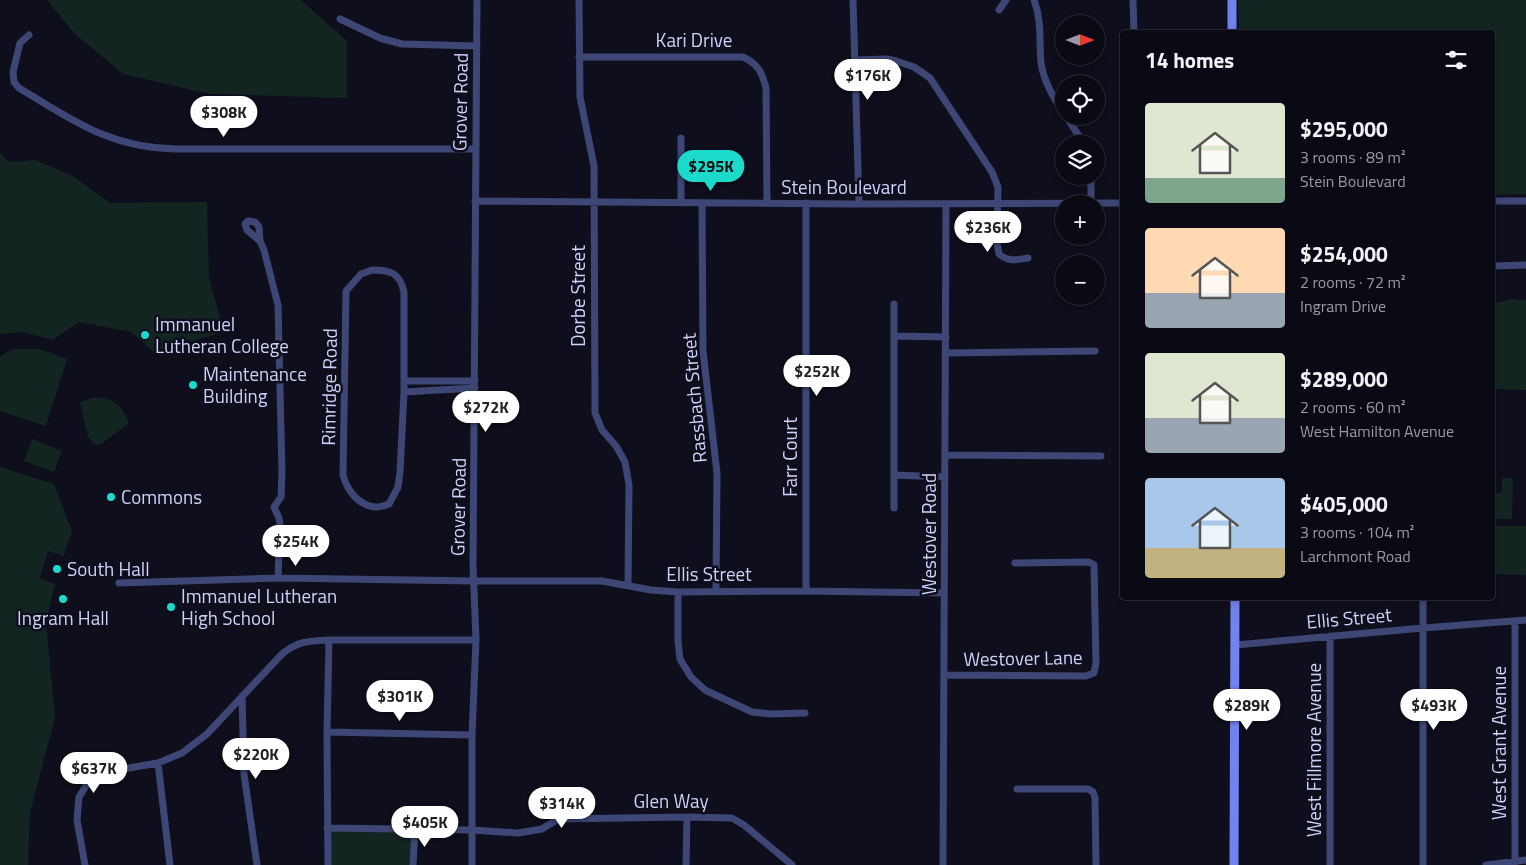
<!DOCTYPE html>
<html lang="en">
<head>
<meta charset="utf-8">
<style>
  body { margin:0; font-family:"Titillium Web",sans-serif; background:#181822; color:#f1f3f6; height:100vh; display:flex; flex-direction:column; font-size:19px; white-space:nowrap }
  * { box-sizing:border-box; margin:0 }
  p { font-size:16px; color:#999aa0 }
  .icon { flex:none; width:28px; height:28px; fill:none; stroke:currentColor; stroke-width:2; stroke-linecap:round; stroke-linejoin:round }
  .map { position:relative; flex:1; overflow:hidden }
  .panel { position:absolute; left:1120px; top:30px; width:375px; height:570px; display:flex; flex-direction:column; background:#0a0a15; border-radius:5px; box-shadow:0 2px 8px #0003,0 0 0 1px #2a2b34 }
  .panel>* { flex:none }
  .needle { width:32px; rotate:90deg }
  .buttons { position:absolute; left:1055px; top:15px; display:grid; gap:10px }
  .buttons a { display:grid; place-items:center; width:50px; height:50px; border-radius:50%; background:#0a0a15; box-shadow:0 2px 8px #0003,0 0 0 1px #2a2b34; font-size:25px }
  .price { position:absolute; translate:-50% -42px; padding:0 11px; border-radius:18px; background:#fff; color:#222; font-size:16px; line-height:32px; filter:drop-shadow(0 1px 2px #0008) }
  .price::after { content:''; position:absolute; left:50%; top:30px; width:15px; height:11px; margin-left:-8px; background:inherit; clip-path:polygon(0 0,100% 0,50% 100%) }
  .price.active { background:#1bd9cb; color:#111 }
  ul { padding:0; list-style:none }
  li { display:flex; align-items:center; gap:15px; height:125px; padding:0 25px }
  li span { display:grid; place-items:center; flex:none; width:140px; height:100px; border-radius:5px; color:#555 }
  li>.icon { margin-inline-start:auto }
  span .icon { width:60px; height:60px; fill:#fffc; stroke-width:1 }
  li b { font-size:21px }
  h2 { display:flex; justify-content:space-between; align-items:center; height:60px; padding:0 25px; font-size:21px }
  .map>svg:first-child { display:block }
  .green { fill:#122521 }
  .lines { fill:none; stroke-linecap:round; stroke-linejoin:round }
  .street { stroke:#3e4675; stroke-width:7 }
  .secondary { stroke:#7183ed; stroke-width:9 }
  .poi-dot { fill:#1bd9cb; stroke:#0e0e1c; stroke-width:2 }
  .labels { text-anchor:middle; stroke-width:5; stroke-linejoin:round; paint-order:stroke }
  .street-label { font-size:19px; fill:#ced1f9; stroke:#0e0e1c }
  .poi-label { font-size:19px; fill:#ced1f9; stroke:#0e0e1c; text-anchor:start }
</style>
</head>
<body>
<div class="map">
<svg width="1526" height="865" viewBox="0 0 1526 865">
  <rect width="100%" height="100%" fill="#0e0e1c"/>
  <path class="green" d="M47,0H301L347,41V98L210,94L123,74L74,33Z
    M1238,0H1526V194L1493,195L1492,32H1239Z
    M0,153L9,162L36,160L73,176L110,203L207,202L209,278L224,332L154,352L131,332L79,322L52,340L23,332L0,334Z
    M1511,299L1526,300V390L1493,389V304Z
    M11,349H39L67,359L46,426L0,411V357Z
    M95,397C117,400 120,403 129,423L101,444H93L88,437L80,402Z
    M32,439L62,451L54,472L24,461Z
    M0,467L54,484L72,531L64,556L48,551L40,578L55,584L46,623L55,717L30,813L28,865H0Z
    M1502,478H1513L1512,519H1493V493H1502Z
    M1493,526H1526V575L1493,574Z
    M327,828L415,830L413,865H328Z"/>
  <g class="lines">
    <path class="street" d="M579,0L580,97L594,166L595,413L602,430L616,446L625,462L629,485L628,585
      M853,0L859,203
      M1034,0C1042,20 1039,41 1041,63C1044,82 1053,97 1064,113
      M1133,0L1134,32
      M999,10L1006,0
      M340,19L380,38L402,44L477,46
      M29,35L20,43L13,72L14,82L19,88C73,120 109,148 176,149H475
      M579,57H743C758,64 762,72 766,88L767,203
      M856,60L887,59L896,61L914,67L930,78L992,172L998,187L997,243L999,254C1008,262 1016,260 1028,258
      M1066,116L1084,144
      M475,201L852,204L1122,203
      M1492,201H1526
      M681,203V138
      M702,203L703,351L717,473L716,591
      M1091,203V176
      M260,241L259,227L255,222L248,221L245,224L247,230L260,241L264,250L278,305L282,472L281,497L274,507L279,518L280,524L278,578
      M1492,266L1526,265
      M372,270C391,270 400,273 404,292V392L400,472L398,487L389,504C386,505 381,507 377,507C360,507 347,491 343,475L346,291L361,274Z
      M895,336L946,337
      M946,353L1095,351
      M404,381H475
      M404,392L475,388
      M945,455L1101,456
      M894,475L945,477
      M894,508V304
      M119,583L278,578L474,581H602L651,590L678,592L806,591L944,593
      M806,591V203
      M678,592V641L680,659L691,677L705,690L752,712L771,714L805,713
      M1423,598V865
      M1235,645L1423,628L1526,620
      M944,675L1086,676L1094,673L1096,663L1094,565L1089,562L1015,563
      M242,696L244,774L257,865
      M327,732L472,735
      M158,763L170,865
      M1017,789H1088L1093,792L1095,798L1096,865
      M327,828L472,830L518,833L542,829L558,819L687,817L732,818L744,825L792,865
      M85,865L77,820L79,797L91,778L117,770L158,763L182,753L207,734L282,654C298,641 309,641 329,640H476
      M328,865L327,732L329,640
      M413,865L415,830
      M472,865V735L476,640L473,565L477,0
      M686,865L687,817
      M943,865L946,204
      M1330,865V636
      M1486,865L1526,860
      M1515,865V621"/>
    <path class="secondary" d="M1232,0V32
      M1234,865L1235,598"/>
  </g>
  <g class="poi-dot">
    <circle cx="145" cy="335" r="5"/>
    <circle cx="193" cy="385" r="5"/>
    <circle cx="111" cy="497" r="5"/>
    <circle cx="57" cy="569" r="5"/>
    <circle cx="63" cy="599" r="5"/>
    <circle cx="171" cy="607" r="5"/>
  </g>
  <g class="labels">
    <g class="street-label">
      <text x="694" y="47">Kari Drive</text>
      <text transform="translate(460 102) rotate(-89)" y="7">Grover Road</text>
      <text x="844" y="194">Stein Boulevard</text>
      <text transform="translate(578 296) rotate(-90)" y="7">Dorbe Street</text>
      <text transform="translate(329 387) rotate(-89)" y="7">Rimridge Road</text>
      <text transform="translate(694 398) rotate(-95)" y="7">Rassbach Street</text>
      <text transform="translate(790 457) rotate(-90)" y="7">Farr Court</text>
      <text transform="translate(458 507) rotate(-89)" y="7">Grover Road</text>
      <text transform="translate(929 534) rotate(-90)" y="7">Westover Road</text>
      <text x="709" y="581">Ellis Street</text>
      <text transform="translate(1349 618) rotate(-5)" y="7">Ellis Street</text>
      <text transform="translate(1023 658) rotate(-1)" y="7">Westover Lane</text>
      <text transform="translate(1499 743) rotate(-90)" y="7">West Grant Avenue</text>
      <text transform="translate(1314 750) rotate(-90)" y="7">West Fillmore Avenue</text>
      <text x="671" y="808">Glen Way</text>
    </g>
    <g class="poi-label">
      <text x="155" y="331">Immanuel<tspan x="155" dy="22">Lutheran College</tspan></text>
      <text x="203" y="381">Maintenance<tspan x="203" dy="22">Building</tspan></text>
      <text x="121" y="504">Commons</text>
      <text x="67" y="576">South Hall</text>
      <text x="181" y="603">Immanuel Lutheran<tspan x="181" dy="22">High School</tspan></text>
      <text x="63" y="625" text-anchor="middle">Ingram Hall</text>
    </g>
  </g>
</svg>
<div class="buttons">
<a><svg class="needle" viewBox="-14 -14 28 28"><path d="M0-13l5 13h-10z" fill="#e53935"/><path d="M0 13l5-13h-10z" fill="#999aa0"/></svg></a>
<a><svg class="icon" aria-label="locate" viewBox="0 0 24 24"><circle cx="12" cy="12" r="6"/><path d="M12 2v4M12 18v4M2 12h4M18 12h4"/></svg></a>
<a><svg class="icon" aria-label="layers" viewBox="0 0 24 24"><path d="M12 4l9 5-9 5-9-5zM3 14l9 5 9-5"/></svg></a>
<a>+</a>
<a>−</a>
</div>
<b class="price" style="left:868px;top:101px">$176K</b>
<b class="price" style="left:224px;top:138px">$308K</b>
<b class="price active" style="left:711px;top:192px">$295K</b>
<b class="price" style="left:988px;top:253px">$236K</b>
<b class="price" style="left:817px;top:397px">$252K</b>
<b class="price" style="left:486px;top:433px">$272K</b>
<b class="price" style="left:296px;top:567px">$254K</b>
<b class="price" style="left:400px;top:722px">$301K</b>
<b class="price" style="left:1247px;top:731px">$289K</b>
<b class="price" style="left:1434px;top:731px">$493K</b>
<b class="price" style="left:256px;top:780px">$220K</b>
<b class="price" style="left:94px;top:794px">$637K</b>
<b class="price" style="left:562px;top:829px">$314K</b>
<b class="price" style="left:425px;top:848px">$405K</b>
<section class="panel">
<h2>14 homes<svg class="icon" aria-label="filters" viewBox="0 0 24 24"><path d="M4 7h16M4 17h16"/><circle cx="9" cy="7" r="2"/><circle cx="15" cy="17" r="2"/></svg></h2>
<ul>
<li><span style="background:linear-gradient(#dfe7d0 75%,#7fa58c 0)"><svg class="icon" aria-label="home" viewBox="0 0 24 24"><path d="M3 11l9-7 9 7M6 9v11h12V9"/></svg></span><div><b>$295,000</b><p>3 rooms · 89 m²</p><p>Stein Boulevard</p></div></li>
<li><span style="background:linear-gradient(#ffd9b3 65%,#9aa5b1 0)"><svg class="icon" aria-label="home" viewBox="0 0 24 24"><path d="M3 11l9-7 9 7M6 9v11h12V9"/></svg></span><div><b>$254,000</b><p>2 rooms · 72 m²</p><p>Ingram Drive</p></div></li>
<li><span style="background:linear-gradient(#dfe7d0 65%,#9aa5b1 0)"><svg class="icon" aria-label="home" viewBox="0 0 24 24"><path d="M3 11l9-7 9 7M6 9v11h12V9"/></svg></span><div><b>$289,000</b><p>2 rooms · 60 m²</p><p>West Hamilton Avenue</p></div></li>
<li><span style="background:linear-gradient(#a9c7e8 70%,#c2b280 0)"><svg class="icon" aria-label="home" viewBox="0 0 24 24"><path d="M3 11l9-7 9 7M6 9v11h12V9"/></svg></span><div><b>$405,000</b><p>3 rooms · 104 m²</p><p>Larchmont Road</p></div></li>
</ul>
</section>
</div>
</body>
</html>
